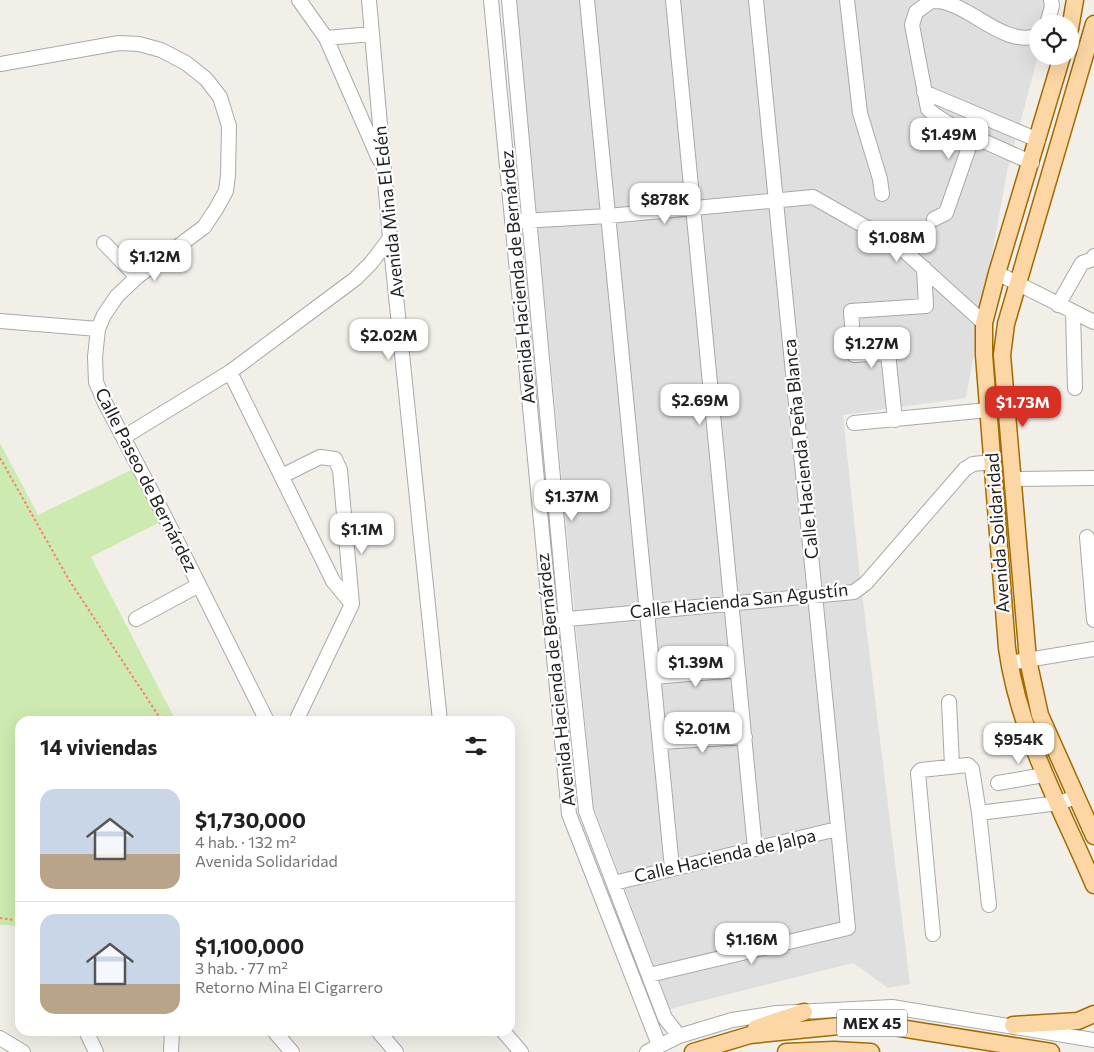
<!DOCTYPE html>
<html lang="es">
<head>
<meta charset="utf-8">
<style>
  body { margin:0; font-family:Commissioner,sans-serif; background:#f6f6f6; color:#202124; height:100vh; display:flex; flex-direction:column; font-size:19px; white-space:nowrap }
  * { box-sizing:border-box; margin:0 }
  p { font-size:16px; color:#757577 }
  .icon { flex:none; width:28px; height:28px; fill:none; stroke:currentColor; stroke-width:2; stroke-linecap:round; stroke-linejoin:round }
  .map { position:relative; flex:1; overflow:hidden }
  .panel { position:absolute; left:15px; top:716px; width:500px; height:320px; display:flex; flex-direction:column; background:#fff; border-radius:15px; box-shadow:0 5px 20px #0002 }
  .panel>* { flex:none }
  .tools { position:absolute; left:1029px; top:15px; display:grid; gap:10px }
  .tools a { display:grid; place-items:center; width:50px; height:50px; border-radius:50%; background:#fff; box-shadow:0 5px 20px #0002; font-size:25px }
  .price { position:absolute; translate:-50% -42px; padding:0 11px; border-radius:10px; background:#fff; color:#222; font-size:16px; line-height:32px; filter:drop-shadow(0 1px 2px #0008) }
  .price::after { content:''; position:absolute; left:50%; top:30px; width:15px; height:11px; margin-left:-8px; background:inherit; clip-path:polygon(0 0,100% 0,50% 100%) }
  .price.selected { background:#d93025; color:#fff }
  ul { padding:0; list-style:none }
  li { display:flex; align-items:center; gap:15px; height:125px; padding:0 25px }
  li+li { border-top:1px solid #e0e0e0 }
  li span { display:grid; place-items:center; flex:none; width:140px; height:100px; border-radius:15px; color:#555 }
  li>.icon { margin-inline-start:auto }
  span .icon { width:60px; height:60px; fill:#fffc; stroke-width:1 }
  li b { font-size:21px }
  h2 { display:flex; justify-content:space-between; align-items:center; height:60px; padding:0 25px; font-size:21px }
  .map>svg:first-child { display:block }
  .residential { fill:#e0dfdf }
  .grass { fill:#cdebb0 }
  .lines { fill:none; stroke-linecap:round; stroke-linejoin:round }
  .minor-casing { stroke:#a9a9a9; stroke-width:16 }
  .major-casing { stroke:#a06b00; stroke-width:19 }
  .path { stroke:#fa8072; stroke-width:2; stroke-dasharray:2.5 2.5; stroke-linecap:butt }
  .minor { stroke:#fff; stroke-width:14 }
  .major { stroke:#fcd6a4; stroke-width:16 }
  .labels { text-anchor:middle; stroke-width:4.5; stroke-linejoin:round; paint-order:stroke }
  .shield { fill:#fff; stroke:#646464; stroke-width:1 }
  .shield-label { font-size:16px; font-weight:bold; fill:#222 }
  .street-label { font-size:18px; fill:#222; stroke:#fff }
</style>
</head>
<body>
<div class="map">
<svg width="1094" height="1052" viewBox="0 0 1094 1052">
  <rect width="100%" height="100%" fill="#f2efe9"/>
  <path class="residential" d="M516,0H1054L1047,24H1038V56L1007,172L966,398L843,415L860,577L910,984L888,988L853,963L670,1009L593,805Z"/>
  <path class="grass" d="M0,443L38,515L135,468L162,521L91,557L176,721H20V926L0,925Z"/>
  <g class="lines">
    <g class="minor-casing">
      <path id="minor" d="M299,0L326,38L379,159
        M369,0L390,238L440,721
        M491,0L569,814L659,1045
        M509,0L566,619L586,811L665,1018L679,1036
        M587,0L672,868
        M673,0L755,849
        M847,0L860,113L880,179L882,194
        M1047,24L1052,6L1051,0
        M326,38L372,34
        M0,64L119,43L139,44L161,50L186,63L206,79L220,97L229,126L228,175L226,191L216,209L204,227L137,277L117,296L104,315L98,329L95,357L96,382L104,401L167,521L267,721
        M924,92L1038,140
        M1032,163C1005,150 948,128 928,109L912,25L916,12L931,1C936,1 942,1 947,3C976,11 1005,46 1038,36
        M934,219L946,213L976,127
        M522,221L608,216L813,197L899,246L984,323
        M104,243L137,277
        M997,273L1094,322
        M1058,305L1082,263L1093,259L1094,256
        M1073,312L1075,388
        M0,321L98,329
        M230,372L333,581L352,604
        M895,420L888,353L854,355L851,311L926,306L924,268
        M854,423L988,410
        M124,437L230,372L355,279L371,263L390,238
        M282,476L320,457L335,459L340,470L352,604L296,721
        M1012,479L1094,478
        M1087,537L1094,620
        M136,619L199,585
        M558,620L854,592L866,583L965,469L973,464L993,462
        M1009,663L1094,649
        M653,677L738,670
        M949,702L952,765
        M660,742L745,737
        M998,783L1044,775
        M979,813L1059,803L1076,797
        M614,883L837,829
        M933,934L918,773L921,770L968,765L972,769L979,813L989,905
        M649,975L848,928L756,0
        M86,1031L96,1052
        M274,1031L292,1052
        M378,1031L396,1052
        M503,1031L521,1052
        M0,1038L23,1052
        M171,1052L172,1031
        M647,1052L679,1036L732,1020L777,1013L892,1007L1094,1040"/>
    </g>
    <g class="major-casing">
      <path id="major" d="M1094,24L1006,324L1002,355L1028,660L1040,715L1094,836
        M1070,29L1075,0
        M1062,56L997,273L984,323V355L1007,648C1019,734 1060,805 1094,885
        M1013,1025L1078,1021L1094,1014
        M756,1028L804,1012
        M693,1052L750,1035L869,1023L1051,1052
        M786,1052L834,1050L871,1052"/>
    </g>
    <path class="path" d="M0,458L69,580L162,721
      M0,918L20,921"/>
    <use href="#minor" class="minor"/>
    <use href="#major" class="major"/>
  </g>
  <g class="labels">
    <rect class="shield" x="837" y="1009.5" width="70" height="27" rx="4"/>
    <g class="shield-label">
      <text x="872" y="1029">MEX 45</text>
    </g>
    <g class="street-label">
      <text transform="translate(389 212) rotate(-96)" y="6">Avenida Mina El Edén</text>
      <text transform="translate(518 277) rotate(-95)" y="6">Avenida Hacienda de Bernárdez</text>
      <text transform="translate(801 449) rotate(-96)" y="6">Calle Hacienda Peña Blanca</text>
      <text transform="translate(146 480) rotate(63)" y="6">Calle Paseo de Bernárdez</text>
      <text transform="translate(998 533) rotate(-94)" y="6">Avenida Solidaridad</text>
      <text transform="translate(739 601) rotate(-6)" y="6">Calle Hacienda San Agustín</text>
      <text transform="translate(556 680) rotate(-96)" y="6">Avenida Hacienda de Bernárdez</text>
      <text transform="translate(725 856) rotate(-13)" y="6">Calle Hacienda de Jalpa</text>
    </g>
  </g>
</svg>
<div class="tools">
<a><svg class="icon" aria-label="locate" viewBox="0 0 24 24"><circle cx="12" cy="12" r="6"/><path d="M12 2v4M12 18v4M2 12h4M18 12h4"/></svg></a>
</div>
<b class="price" style="left:949px;top:160px">$1.49M</b>
<b class="price" style="left:665px;top:225px">$878K</b>
<b class="price" style="left:897px;top:263px">$1.08M</b>
<b class="price" style="left:155px;top:282px">$1.12M</b>
<b class="price" style="left:389px;top:361px">$2.02M</b>
<b class="price" style="left:872px;top:369px">$1.27M</b>
<b class="price" style="left:700px;top:426px">$2.69M</b>
<b class="price selected" style="left:1023px;top:428px">$1.73M</b>
<b class="price" style="left:572px;top:522px">$1.37M</b>
<b class="price" style="left:362px;top:555px">$1.1M</b>
<b class="price" style="left:696px;top:688px">$1.39M</b>
<b class="price" style="left:703px;top:754px">$2.01M</b>
<b class="price" style="left:1019px;top:765px">$954K</b>
<b class="price" style="left:752px;top:965px">$1.16M</b>
<section class="panel">
<h2>14 viviendas<svg class="icon" aria-label="filters" viewBox="0 0 24 24"><path d="M4 7h16M4 17h16"/><circle cx="9" cy="7" r="2"/><circle cx="15" cy="17" r="2"/></svg></h2>
<ul>
<li><span style="background:linear-gradient(#c9d6e8 65%,#b9a48a 0)"><svg class="icon" aria-label="home" viewBox="0 0 24 24"><path d="M3 11l9-7 9 7M6 9v11h12V9"/></svg></span><div><b>$1,730,000</b><p>4 hab. · 132 m²</p><p>Avenida Solidaridad</p></div></li>
<li><span style="background:linear-gradient(#c9d6e8 70%,#b9a48a 0)"><svg class="icon" aria-label="home" viewBox="0 0 24 24"><path d="M3 11l9-7 9 7M6 9v11h12V9"/></svg></span><div><b>$1,100,000</b><p>3 hab. · 77 m²</p><p>Retorno Mina El Cigarrero</p></div></li>
</ul>
</section>
</div>
</body>
</html>
